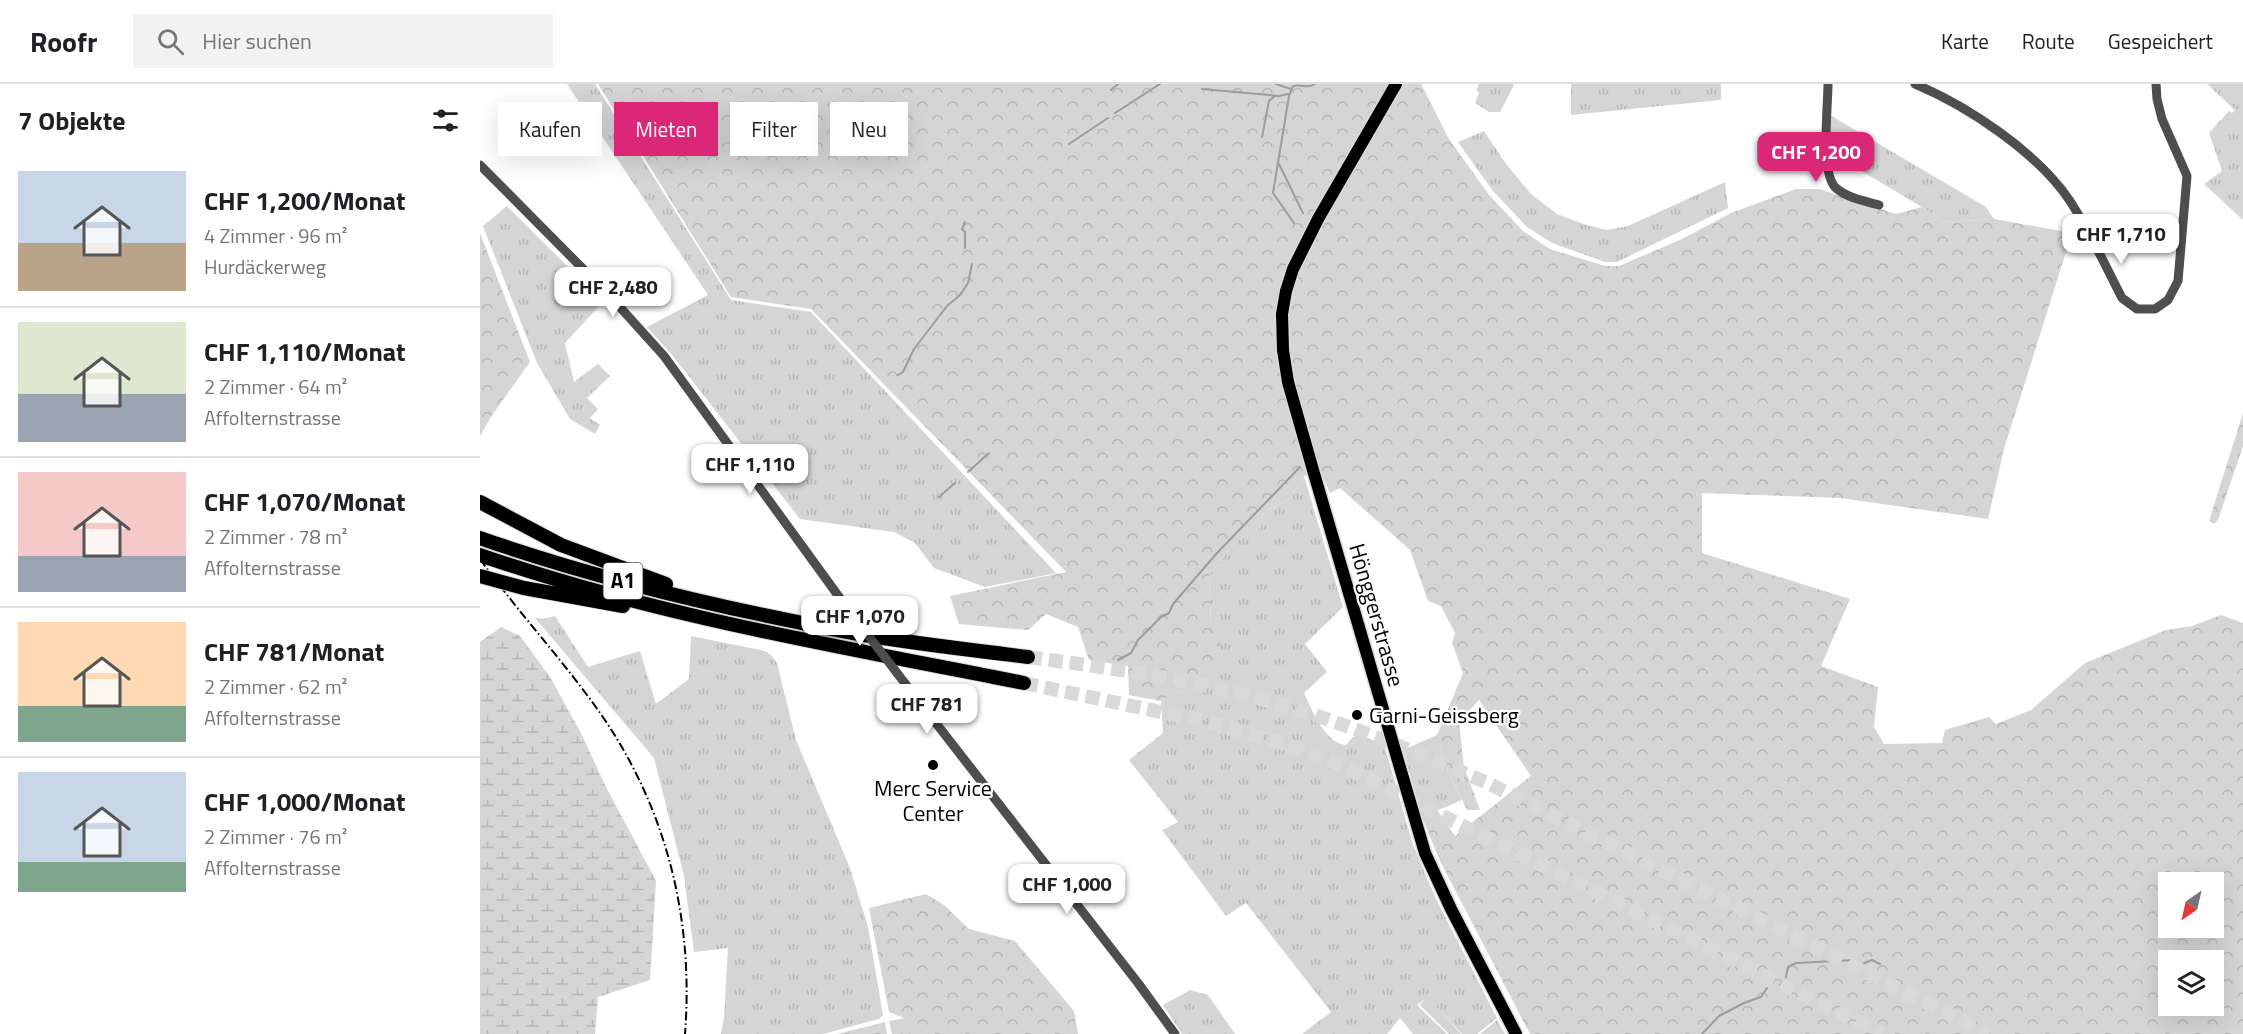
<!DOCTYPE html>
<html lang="de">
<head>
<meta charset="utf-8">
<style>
  body { margin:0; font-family:"Titillium Web",sans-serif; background:#f2f2f2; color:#202124; height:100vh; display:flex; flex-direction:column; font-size:22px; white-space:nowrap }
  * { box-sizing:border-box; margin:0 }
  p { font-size:20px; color:#757577 }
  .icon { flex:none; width:33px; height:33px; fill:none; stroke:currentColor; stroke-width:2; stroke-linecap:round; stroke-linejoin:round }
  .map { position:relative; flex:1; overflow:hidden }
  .details { display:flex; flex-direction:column; background:#fff; width:480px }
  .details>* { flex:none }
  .guide { position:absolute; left:18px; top:18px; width:570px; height:54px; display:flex; gap:12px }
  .needle { width:39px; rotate:214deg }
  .buttons { position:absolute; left:1678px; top:788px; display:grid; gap:12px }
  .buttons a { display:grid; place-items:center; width:66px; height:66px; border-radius:0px; background:#fff; box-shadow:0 6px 24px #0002; font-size:30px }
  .price { position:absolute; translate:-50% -51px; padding:0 14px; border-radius:12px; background:#fff; color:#222; font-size:20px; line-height:39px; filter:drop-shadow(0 2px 3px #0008) }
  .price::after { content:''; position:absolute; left:50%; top:36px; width:18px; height:14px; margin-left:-9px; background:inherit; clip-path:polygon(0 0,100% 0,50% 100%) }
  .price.active { background:#db2777; color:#fff }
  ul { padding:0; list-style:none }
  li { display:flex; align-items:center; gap:18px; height:150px; padding:0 18px }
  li+li { border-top:2px solid #e0e0e0 }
  li span { display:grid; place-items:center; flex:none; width:168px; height:120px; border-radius:0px; color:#555 }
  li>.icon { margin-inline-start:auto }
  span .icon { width:72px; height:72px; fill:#fffc; stroke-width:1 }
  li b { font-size:26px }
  h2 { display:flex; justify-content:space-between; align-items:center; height:72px; padding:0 18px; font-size:26px }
  .chip { padding:0 21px; border-radius:0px; background:#fff; box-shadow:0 6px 24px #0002; font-size:21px; line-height:54px }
  .chip.active { background:#db2777; color:#fff }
  header { display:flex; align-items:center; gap:36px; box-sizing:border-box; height:84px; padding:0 30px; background:#fff; border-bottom:2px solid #e0e0e0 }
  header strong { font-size:28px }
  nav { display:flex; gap:33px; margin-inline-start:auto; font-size:21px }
  .search { width:420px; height:54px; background:#f2f2f2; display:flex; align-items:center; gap:15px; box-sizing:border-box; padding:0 21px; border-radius:0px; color:#757577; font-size:22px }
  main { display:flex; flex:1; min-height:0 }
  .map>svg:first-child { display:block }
  .grass { fill:url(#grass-tufts) }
  .forest { fill:url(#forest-crowns); fill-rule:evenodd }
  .wetland { fill:url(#wetland-marsh) }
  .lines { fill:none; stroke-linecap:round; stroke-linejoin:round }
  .stream { stroke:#9c9c9c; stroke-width:2 }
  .highway-tunnel { stroke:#d9d9d9; stroke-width:14; stroke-dasharray:14 7; stroke-linecap:butt }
  .major-casing { stroke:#dbdbdb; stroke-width:15 }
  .highway-casing { stroke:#dbdbdb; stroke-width:16 }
  .minor { stroke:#4e4e4e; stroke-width:9 }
  .major { stroke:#000; stroke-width:12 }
  .highway { stroke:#000; stroke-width:14 }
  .rail { stroke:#000; stroke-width:2; stroke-dasharray:9 3 1.5 3; stroke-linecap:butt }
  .highway-bridge-casing { stroke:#dbdbdb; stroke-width:16; stroke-linecap:butt }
  .minor-bridge { stroke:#4e4e4e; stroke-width:9 }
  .highway-bridge { stroke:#000; stroke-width:14 }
  .poi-dot { fill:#000; stroke:#fff; stroke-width:2 }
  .labels { text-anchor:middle; stroke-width:4.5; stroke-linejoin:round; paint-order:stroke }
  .shield { fill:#fff; stroke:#4c4c4c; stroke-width:1.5 }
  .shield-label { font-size:21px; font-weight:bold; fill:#000 }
  .street-label { font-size:22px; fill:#000; stroke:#fff }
  .poi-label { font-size:22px; fill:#000; stroke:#fff; text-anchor:start }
</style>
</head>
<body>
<header>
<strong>Roofr</strong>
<div class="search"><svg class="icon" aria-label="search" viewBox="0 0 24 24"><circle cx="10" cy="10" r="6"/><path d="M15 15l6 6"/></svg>Hier suchen</div>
<nav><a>Karte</a><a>Route</a><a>Gespeichert</a></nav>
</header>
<main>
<section class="details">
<h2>7 Objekte<svg class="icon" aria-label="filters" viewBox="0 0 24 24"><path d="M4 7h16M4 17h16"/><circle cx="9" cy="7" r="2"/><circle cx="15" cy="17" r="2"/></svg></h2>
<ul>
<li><span style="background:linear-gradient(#c9d6e8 60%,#b9a48a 0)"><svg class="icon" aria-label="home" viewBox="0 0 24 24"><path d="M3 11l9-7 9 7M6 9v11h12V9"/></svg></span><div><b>CHF 1,200/Monat</b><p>4 Zimmer · 96 m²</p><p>Hurdäckerweg</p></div></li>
<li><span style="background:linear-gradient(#dfe7d0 60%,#9aa5b1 0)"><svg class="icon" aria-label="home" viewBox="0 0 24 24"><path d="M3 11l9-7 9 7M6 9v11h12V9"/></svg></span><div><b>CHF 1,110/Monat</b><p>2 Zimmer · 64 m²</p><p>Affolternstrasse</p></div></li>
<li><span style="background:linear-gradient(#f6c9c9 70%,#9aa5b1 0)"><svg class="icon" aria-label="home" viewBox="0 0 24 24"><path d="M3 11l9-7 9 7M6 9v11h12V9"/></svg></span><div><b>CHF 1,070/Monat</b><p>2 Zimmer · 78 m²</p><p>Affolternstrasse</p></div></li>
<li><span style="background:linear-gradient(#ffd9b3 70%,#7fa58c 0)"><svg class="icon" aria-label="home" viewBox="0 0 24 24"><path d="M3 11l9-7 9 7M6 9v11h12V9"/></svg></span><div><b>CHF 781/Monat</b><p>2 Zimmer · 62 m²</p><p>Affolternstrasse</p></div></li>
<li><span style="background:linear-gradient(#c9d6e8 75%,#7fa58c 0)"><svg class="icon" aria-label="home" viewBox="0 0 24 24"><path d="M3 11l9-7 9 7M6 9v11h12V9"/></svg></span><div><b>CHF 1,000/Monat</b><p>2 Zimmer · 76 m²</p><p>Affolternstrasse</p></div></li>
</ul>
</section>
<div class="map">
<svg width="1763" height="950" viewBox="0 0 1763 950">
  <defs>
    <pattern id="grass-tufts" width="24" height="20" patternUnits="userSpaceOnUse" patternTransform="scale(1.5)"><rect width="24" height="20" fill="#d5d5d5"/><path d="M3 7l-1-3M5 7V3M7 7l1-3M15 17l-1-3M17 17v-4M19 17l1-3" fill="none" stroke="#b5b5b5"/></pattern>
    <pattern id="forest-crowns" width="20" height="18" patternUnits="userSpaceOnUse" patternTransform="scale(1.5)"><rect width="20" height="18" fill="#d5d5d5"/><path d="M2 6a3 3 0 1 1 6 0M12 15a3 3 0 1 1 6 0" fill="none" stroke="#b5b5b5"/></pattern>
    <pattern id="wetland-marsh" width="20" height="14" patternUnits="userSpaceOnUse" patternTransform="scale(1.5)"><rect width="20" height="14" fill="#d5d5d5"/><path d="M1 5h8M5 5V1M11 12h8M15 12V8" fill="none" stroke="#b5b5b5"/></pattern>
  </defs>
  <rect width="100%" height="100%" fill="#fff"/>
  <path class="grass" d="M87,0H115L251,216L331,228L576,489L505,503L454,484L435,459L414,448L320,435L193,272L167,243L228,211Z
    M999,0H1032L1034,1L1020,28H1009L995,19L999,8L996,6Z
    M1091,0H1241V16L1091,31Z
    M1727,0H1763V136L1724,100L1742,87L1729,49L1749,27L1752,29L1755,26Z
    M1350,31L1506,123L1514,135L1464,138L1442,123L1351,69Z
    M1004,47L1026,80L1051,110L1077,130L1106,141L1127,146L1148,142L1245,98L1248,124L1137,178H1125L1072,159L1047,143L1013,107L978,58Z
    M27,122L123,218L85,259L94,298L118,280L130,292L107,314L118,325L110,334L120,341L115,350L90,335L57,279L3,142Z
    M824,392L863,523L825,560L847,588L824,609C832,626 845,659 866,661L873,653L882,652L904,660L933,761L956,815L1017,934L997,950H982L947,913L937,921L967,950H933L920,934L907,950H822L851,928L766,819L746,832L682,746L698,738L649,676L683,649L681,617L701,607L731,540L729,491L755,458L781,443L783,428L809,416Z
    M75,532L108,583L160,567L176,620L209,595L211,552L285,567L291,571L297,579L316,656L370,784L388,843L403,931L399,935L343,950H241L244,934L248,864L214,868L204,792L174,674L55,534L63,535Z
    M957,651L965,681L982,716L942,733L923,666Z
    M710,906L728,911L755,950H702L683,921Z
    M425,934L429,950H412L409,937Z"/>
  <path class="forest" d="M118,0H941L969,55L1009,111L1043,147L1070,165L1125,182H1139L1200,156L1251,129L1316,105H1339L1416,130L1442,123L1464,138L1514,135L1592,149L1524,365L1508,435L1360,414L1222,409V469L1370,515L1341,582L1398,603L1394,643L1404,660L1462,659L1465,646L1509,633L1516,640L1551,626L1605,579L1686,546L1712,542L1741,531L1763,539V950H1050L960,777L942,733L957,726L975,752L1051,692L999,616L979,638L984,683L1000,726H987L965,681L957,651L983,589L972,559L975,549L961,522L948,517L930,466L860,404L850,409L840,387L824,392L809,416L783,428L781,443L755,458L729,491L731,540L743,550L733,580L701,607L681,617L649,611L648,582L609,576L598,543L566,530L548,546L479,540L470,512L586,488L331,225L251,213ZM1689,798H1734V843H1689ZM1689,876H1734V921H1689Z
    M0,149L50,278L12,331L0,352Z
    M1763,329V362L1738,436L1734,440L1729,437Z
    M446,810L464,821L489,845L535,857L594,927L598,950H429L424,934L409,928L389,824Z
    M947,912L981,950H969L940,921Z
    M1017,936L1025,950H1000Z
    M405,938L407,950H357Z"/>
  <path class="wetland" d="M21,543L40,552L70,593L101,649L125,701L176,797L170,896L118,913L115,950H0V558Z"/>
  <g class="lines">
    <path class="stream" d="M796,0L811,5
      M722,5L799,12L808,10
      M631,6L638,0
      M635,29L680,0
      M782,53L789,17L795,12
      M589,60L628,34
      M799,80L823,129
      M485,138L482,145L485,148V164
      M814,139L793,109L809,12L813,2C821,0 828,5 835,0
      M418,291L423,288L434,265L467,222L480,211L488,199L492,180
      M488,388L509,369
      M459,413L475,399
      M638,576L651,569L658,556L681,533L689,529L693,520L737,469L820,383
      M1300,901L1305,897L1308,883L1316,879L1374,876L1382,880L1392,876L1400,880
      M1222,950L1239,932L1264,919L1281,913L1287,904"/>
    <path class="highway-tunnel" d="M548,573C630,584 711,595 789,617C866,639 938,669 1010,700L1509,950
      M544,599L732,639L808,661L860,681L1402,950"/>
    <g class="major-casing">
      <path id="major" d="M916,0L838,135L813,185L806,207L802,230L803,266L808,298L833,386L945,769L971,825L1036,950"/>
    </g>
    <g class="highway-casing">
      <path id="highway" d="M0,418L81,461L186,500
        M0,454C117,495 241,524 363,547C424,559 487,565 548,573
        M0,471C176,532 362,563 544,599
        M44,504L143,522"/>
    </g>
    <path class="minor" d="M1348,0C1348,23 1340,90 1356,104C1367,114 1385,117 1399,121
      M1435,0C1488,22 1558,69 1590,117C1610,148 1625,181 1642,214L1657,225H1675L1688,216L1698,197L1707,92L1682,35L1677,15L1676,0
      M0,81L129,211L184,272L365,521
      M417,589L658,899L695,950"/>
    <use href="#major" class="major"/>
    <use href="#highway" class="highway"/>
    <path class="rail" d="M0,475C37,527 81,574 118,626C186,722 214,834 205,950"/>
    <g class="highway-bridge-casing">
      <path id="highway-bridge" d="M0,492L44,504"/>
    </g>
    <path class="minor-bridge" d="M365,521L417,589"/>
    <use href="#highway-bridge" class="highway-bridge"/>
  </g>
  <g class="poi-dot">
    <circle cx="877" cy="631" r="6"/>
    <circle cx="453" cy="681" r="6"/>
  </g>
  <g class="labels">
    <rect class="shield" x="123.5" y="479" width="39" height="36" rx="4.5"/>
    <g class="shield-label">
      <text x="143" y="504">A1</text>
    </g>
    <g class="street-label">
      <text transform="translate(897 531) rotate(74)" y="8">Hönggerstrasse</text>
    </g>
    <g class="poi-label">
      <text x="889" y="639">Garni-Geissberg</text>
      <text x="453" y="712" text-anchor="middle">Merc Service<tspan x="453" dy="25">Center</tspan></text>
    </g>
  </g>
</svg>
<div class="buttons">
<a><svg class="needle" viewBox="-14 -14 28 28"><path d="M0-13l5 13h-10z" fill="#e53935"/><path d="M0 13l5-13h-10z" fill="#757577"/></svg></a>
<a><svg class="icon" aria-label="layers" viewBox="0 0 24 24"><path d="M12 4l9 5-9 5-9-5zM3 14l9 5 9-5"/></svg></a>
</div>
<b class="price active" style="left:1336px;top:99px">CHF 1,200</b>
<b class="price" style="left:1641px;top:181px">CHF 1,710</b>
<b class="price" style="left:133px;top:234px">CHF 2,480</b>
<b class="price" style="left:270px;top:411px">CHF 1,110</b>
<b class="price" style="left:380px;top:563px">CHF 1,070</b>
<b class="price" style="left:447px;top:651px">CHF 781</b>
<b class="price" style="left:587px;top:831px">CHF 1,000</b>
<div class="guide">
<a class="chip">Kaufen</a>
<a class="chip active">Mieten</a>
<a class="chip">Filter</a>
<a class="chip">Neu</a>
</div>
</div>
</main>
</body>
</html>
